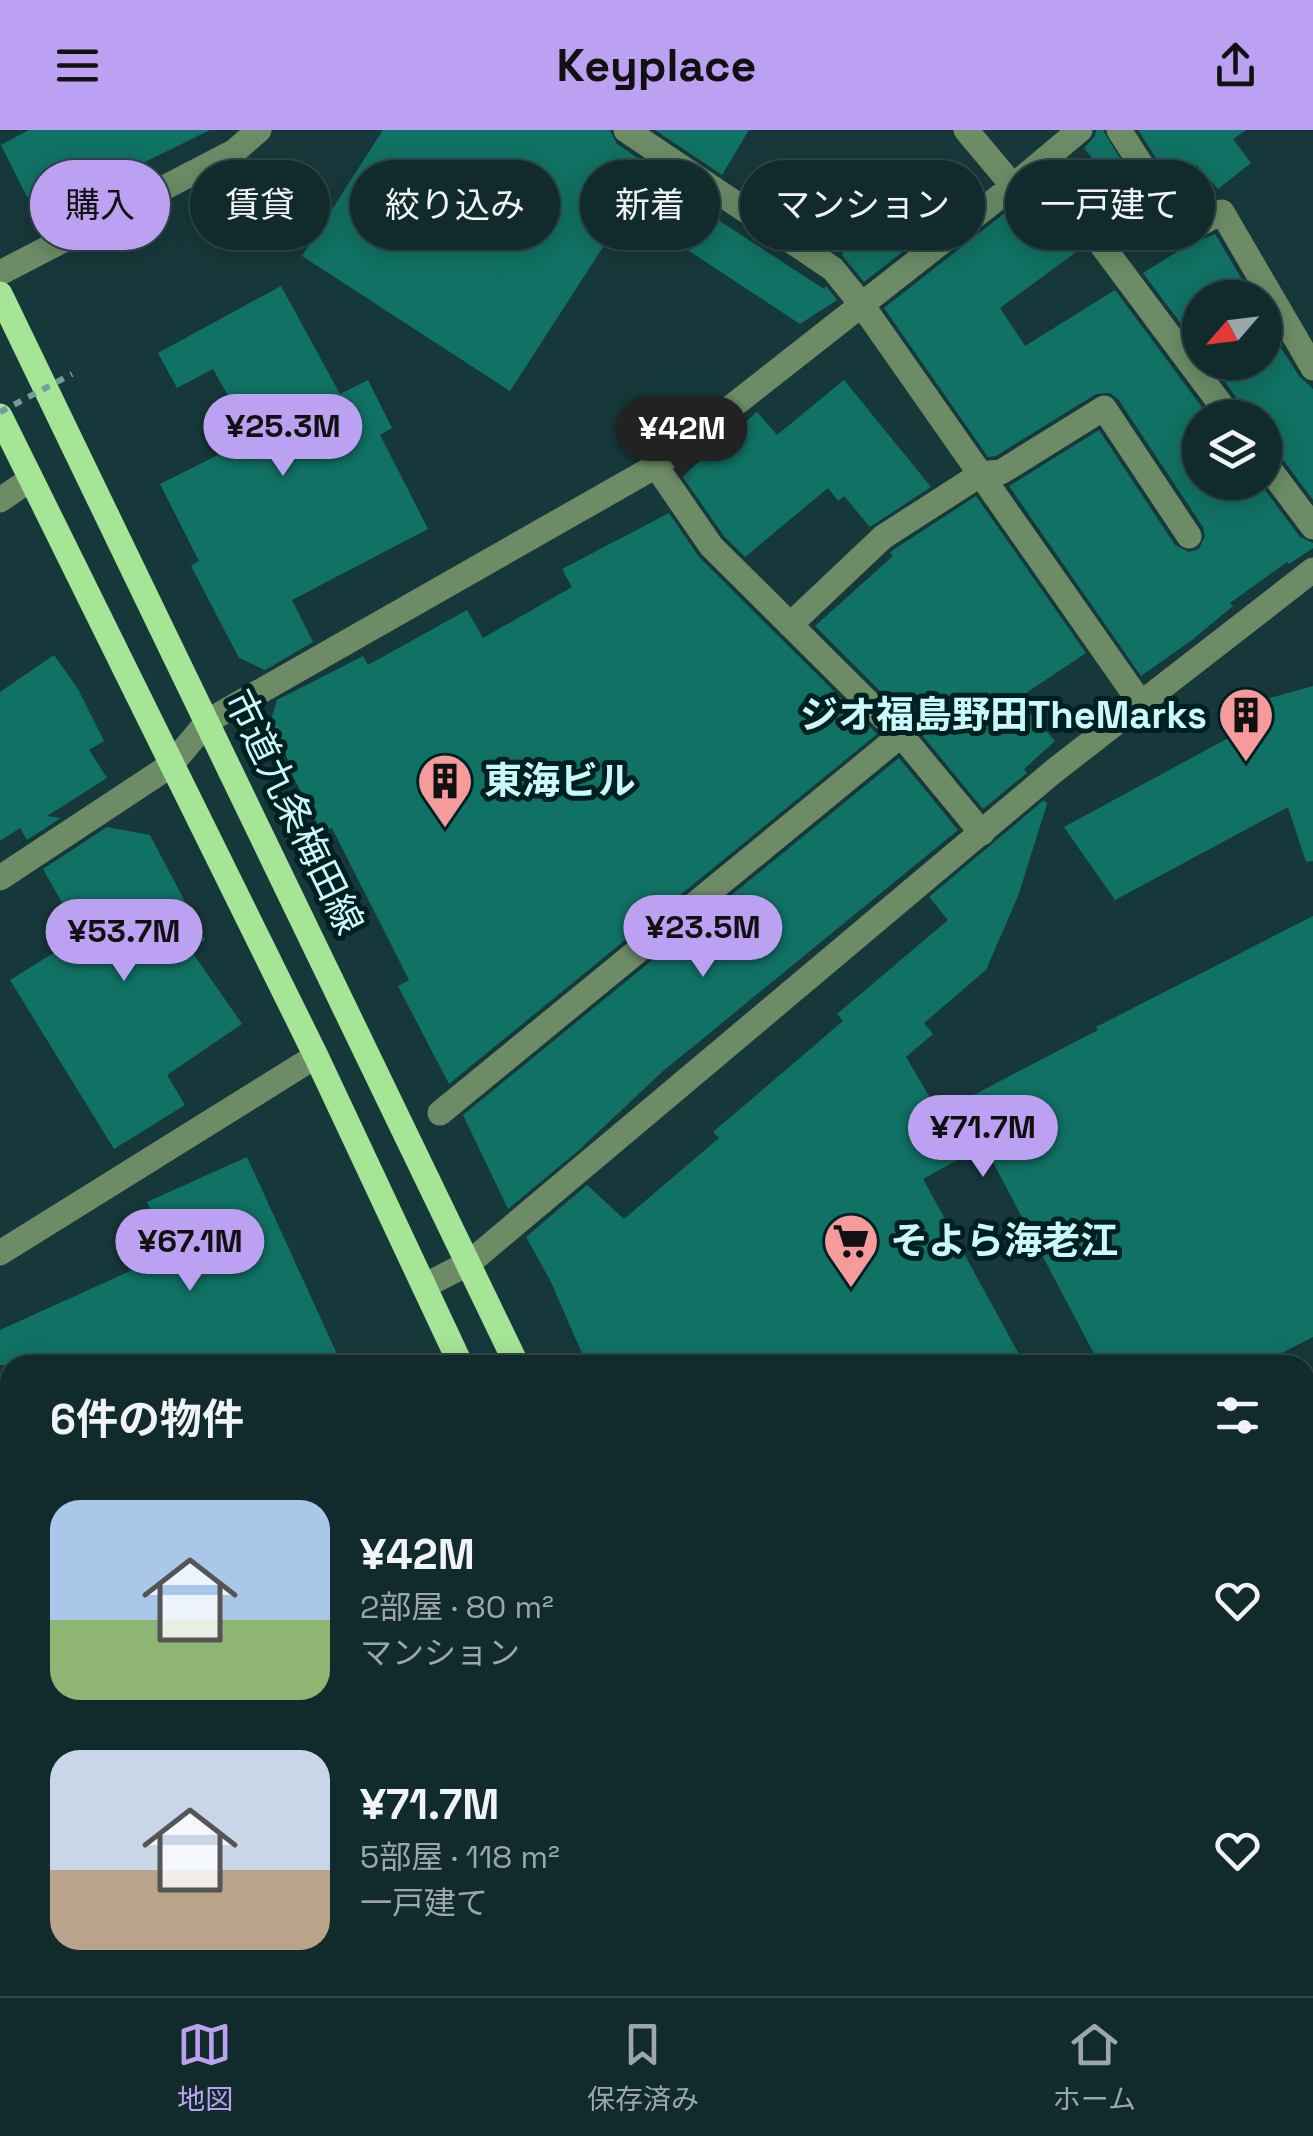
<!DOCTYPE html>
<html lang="ja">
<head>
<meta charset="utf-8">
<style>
  body { margin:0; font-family:"Space Grotesk","Noto Sans JP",sans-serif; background:#1e3638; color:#f1f3f6; height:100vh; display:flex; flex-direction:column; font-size:38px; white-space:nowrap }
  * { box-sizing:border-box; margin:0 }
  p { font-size:32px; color:#9ca7a9 }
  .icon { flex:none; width:55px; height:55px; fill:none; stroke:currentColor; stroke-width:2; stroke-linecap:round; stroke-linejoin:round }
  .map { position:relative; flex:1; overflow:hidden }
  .drawer { position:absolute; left:0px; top:1225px; width:1315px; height:642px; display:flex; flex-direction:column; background:#112a2c; border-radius:30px 30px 0 0; box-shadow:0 5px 25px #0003,0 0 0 2px #304648 }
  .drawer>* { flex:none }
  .banner { position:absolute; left:30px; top:30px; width:1255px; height:90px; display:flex; gap:20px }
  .needle { width:65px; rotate:242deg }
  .buttons { position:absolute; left:1182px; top:150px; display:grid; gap:20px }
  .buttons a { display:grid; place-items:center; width:100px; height:100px; border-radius:50%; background:#112a2c; box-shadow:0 5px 25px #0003,0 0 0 2px #304648; font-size:50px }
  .price { position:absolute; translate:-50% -85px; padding:0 22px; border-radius:35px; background:#bca0f2; color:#111; font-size:32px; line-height:65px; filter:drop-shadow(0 2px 5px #0008) }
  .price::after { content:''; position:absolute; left:50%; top:60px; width:30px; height:22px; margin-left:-15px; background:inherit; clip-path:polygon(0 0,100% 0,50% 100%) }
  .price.current { background:#222; color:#fff }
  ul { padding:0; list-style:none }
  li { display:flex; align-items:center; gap:30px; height:250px; padding:0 50px }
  li span { display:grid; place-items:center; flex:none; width:280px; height:200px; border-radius:30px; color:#555 }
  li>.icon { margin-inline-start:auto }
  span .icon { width:120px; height:120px; fill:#fffc; stroke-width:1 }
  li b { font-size:42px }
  h2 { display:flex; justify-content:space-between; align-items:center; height:120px; padding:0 50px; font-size:42px }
  .pill { padding:0 35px; border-radius:45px; background:#112a2c; box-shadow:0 5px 25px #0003,0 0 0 2px #304648; font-size:35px; line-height:90px }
  .pill.current { background:#bca0f2; color:#111 }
  header { display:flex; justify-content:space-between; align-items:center; height:130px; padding:0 50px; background:#bca0f2; color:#111; font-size:45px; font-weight:700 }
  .dock { display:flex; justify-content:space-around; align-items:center; height:140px; border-top:2px solid #304648; background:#112a2c; font-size:28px; color:#9ca7a9 }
  .dock a { display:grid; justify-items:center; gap:5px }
  .dock .current { color:#bca0f2 }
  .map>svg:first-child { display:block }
  .building { fill:#107264 }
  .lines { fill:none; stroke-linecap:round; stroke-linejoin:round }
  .minor { stroke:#6d8c66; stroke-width:25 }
  .major { stroke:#a5e596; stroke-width:25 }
  .path-bridge { stroke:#749d9f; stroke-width:6; stroke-dasharray:8 8; stroke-linecap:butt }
  .labels { text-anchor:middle; stroke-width:10; stroke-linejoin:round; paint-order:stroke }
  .poi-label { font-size:38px; font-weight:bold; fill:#caf9fc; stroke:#001f21; text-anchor:start }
  .street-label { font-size:38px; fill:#caf9fc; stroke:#001f21 }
</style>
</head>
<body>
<header><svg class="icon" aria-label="menu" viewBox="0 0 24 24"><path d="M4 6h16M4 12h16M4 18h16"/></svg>Keyplace<svg class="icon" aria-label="share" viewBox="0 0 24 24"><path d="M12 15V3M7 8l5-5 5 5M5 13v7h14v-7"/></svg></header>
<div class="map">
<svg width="1313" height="1866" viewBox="0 0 1313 1866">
  <rect width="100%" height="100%" fill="#17383a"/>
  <path class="building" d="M29,0H210L131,39L133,43L59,79L49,57L27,67L1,15Z
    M383,0H610L617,14L704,72L702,76L708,80L706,82L824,159L826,156L837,170L800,194L627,80L510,261L302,126Z
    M655,0H749L722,45Z
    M1096,0H1103L1146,72L1134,81L1084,18L1095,6Z
    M1138,0H1246L1233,9L1251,33L1218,59L1197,35L1172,53Z
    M940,33L971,68L864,152L842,125L850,110Z
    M1034,60L1079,120L1000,178L1025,216L1115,160L1210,288H1200V352H1259L1300,407L1313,413V418L1289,434L1287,432L1230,473L1233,476L1192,510L1141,546L1009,356L1099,300L1175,415L1189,422L1199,419L1205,406L1203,397L1118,269L1110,263L1096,264L996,326L988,327L884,178Z
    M1215,104L1253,168H1200V219L1143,143L1183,118Z
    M281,156L340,264L368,250L392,298L380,305L428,399L292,470L313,512L265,540L239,528L191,436L199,431L160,354L252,308L213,239L177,258L158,223Z
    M1265,193L1299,246L1313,259V370L1278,323L1265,317V288H1247L1244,278L1210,232H1265Z
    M844,250L931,357L870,397L844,366L838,371L828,358L745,427L724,406L682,346L757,282L777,305Z
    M976,366L1086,523L1017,569L1055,611L1024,639L1027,643L983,679L913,594L815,496L893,426L890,423L893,420Z
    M669,383L699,427L877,604L449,954L398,856L409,850L332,698L322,703L289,639L292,638L270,593L277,570L363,526L368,535L467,480L483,508L572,457L562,439Z
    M54,525L78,559L104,611L89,620L107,648L47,686L61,688L27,710L20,698L0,711V562Z
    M1313,556V731L1306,732L1288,677L1115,770L1064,697L1258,592L1252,573Z
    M899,628L958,700L662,942L579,1020L508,1079L463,985Z
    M1044,670L1047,674L1018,766L986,840L924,893L933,904L906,927L939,983L1098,900L1096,897L1313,786V1207L1258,1235H1100L984,1015L923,1049L1025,1235H587L551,1152L526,1107L587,1055L624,1089L719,1008L713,1002L843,891L837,884L948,790L929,767Z
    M107,697L150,705L205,810L190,819L242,894L167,945L185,975L114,1019L10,850L81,806L43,739Z
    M247,1027L342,1235H0V1200L170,1123L147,1072Z"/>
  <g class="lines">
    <path class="minor" d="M626,0L833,139L862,175L1142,575
      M966,0L1013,56
      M1119,0L1184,102L1222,82L1313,238
      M1041,34L1231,288
      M0,143L235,21L259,0
      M1265,333L1313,397
      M656,336L711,416L901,605L982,703
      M0,370L31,349
      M790,495L883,407L981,344L1001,342L1104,278L1189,406
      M0,748L171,635L208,591L656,336L1013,56L1080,0
      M440,983L901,605
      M0,1123L316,926
      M424,1156L469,1133L1054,641L1313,440
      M1305,1393L1313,1408
      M87,1866L96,1858
      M1311,1866L1313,1865"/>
    <path class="major" d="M0,164L517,1235
      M0,286L316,926L461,1235
      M752,1858L756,1866
      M812,1858L816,1866"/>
    <path class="path-bridge" d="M0,282L72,244"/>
  </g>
  <defs>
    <g id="building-pin" transform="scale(2.875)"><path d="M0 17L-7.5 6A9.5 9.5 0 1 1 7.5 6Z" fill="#f59b9b" stroke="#001f21"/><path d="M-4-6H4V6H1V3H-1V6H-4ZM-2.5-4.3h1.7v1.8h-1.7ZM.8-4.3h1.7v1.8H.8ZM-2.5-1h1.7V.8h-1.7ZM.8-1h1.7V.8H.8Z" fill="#111"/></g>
    <g id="supermarket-pin" transform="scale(2.875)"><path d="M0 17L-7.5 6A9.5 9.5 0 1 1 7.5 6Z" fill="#f59b9b" stroke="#001f21"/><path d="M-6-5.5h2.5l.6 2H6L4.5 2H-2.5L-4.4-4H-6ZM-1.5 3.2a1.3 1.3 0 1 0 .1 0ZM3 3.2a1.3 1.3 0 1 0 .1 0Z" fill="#111"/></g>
  </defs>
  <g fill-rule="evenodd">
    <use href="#building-pin" x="1246" y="585"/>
    <use href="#building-pin" x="445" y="651"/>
    <use href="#supermarket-pin" x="851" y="1111"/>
  </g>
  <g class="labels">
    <g class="poi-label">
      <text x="1207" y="598" text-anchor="end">ジオ福島野田TheMarks</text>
      <text x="484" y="664">東海ビル</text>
      <text x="890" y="1124">そよら海老江</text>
    </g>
    <g class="street-label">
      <text transform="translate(294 682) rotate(64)" y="13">市道九条梅田線</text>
    </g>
  </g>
</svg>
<div class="buttons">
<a><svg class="needle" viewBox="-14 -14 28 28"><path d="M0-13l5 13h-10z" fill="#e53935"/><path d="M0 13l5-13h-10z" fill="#9ca7a9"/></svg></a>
<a><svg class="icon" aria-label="layers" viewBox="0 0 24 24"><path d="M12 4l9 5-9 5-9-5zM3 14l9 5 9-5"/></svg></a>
</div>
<b class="price" style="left:283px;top:349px">¥25.3M</b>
<b class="price current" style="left:682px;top:351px">¥42M</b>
<b class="price" style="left:703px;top:850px">¥23.5M</b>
<b class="price" style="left:124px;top:854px">¥53.7M</b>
<b class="price" style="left:983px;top:1050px">¥71.7M</b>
<b class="price" style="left:190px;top:1164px">¥67.1M</b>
<div class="banner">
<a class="pill current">購入</a>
<a class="pill">賃貸</a>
<a class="pill">絞り込み</a>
<a class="pill">新着</a>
<a class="pill">マンション</a>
<a class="pill">一戸建て</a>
</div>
<section class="drawer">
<h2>6件の物件<svg class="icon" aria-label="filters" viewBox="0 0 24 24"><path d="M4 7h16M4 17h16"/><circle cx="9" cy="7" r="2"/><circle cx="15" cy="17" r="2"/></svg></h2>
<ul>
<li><span style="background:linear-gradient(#a9c7e8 60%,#8fb573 0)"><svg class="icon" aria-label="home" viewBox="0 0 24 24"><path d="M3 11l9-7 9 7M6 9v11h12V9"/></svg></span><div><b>¥42M</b><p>2部屋 · 80 m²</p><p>マンション</p></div><svg class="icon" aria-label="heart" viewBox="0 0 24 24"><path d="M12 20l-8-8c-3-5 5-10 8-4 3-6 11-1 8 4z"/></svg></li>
<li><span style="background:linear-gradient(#c9d6e8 60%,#b9a48a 0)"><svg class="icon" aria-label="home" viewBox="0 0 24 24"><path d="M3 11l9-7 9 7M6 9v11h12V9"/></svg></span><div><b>¥71.7M</b><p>5部屋 · 118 m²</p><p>一戸建て</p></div><svg class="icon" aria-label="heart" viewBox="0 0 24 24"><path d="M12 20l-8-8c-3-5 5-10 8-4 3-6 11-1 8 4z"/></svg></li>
</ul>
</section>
</div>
<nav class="dock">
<a class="current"><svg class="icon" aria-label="map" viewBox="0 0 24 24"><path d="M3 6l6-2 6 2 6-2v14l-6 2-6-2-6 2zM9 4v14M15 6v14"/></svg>地図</a>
<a><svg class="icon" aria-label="saved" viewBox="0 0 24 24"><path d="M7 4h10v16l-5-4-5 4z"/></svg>保存済み</a>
<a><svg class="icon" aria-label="home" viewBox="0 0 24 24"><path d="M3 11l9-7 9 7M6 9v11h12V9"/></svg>ホーム</a>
</nav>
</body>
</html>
